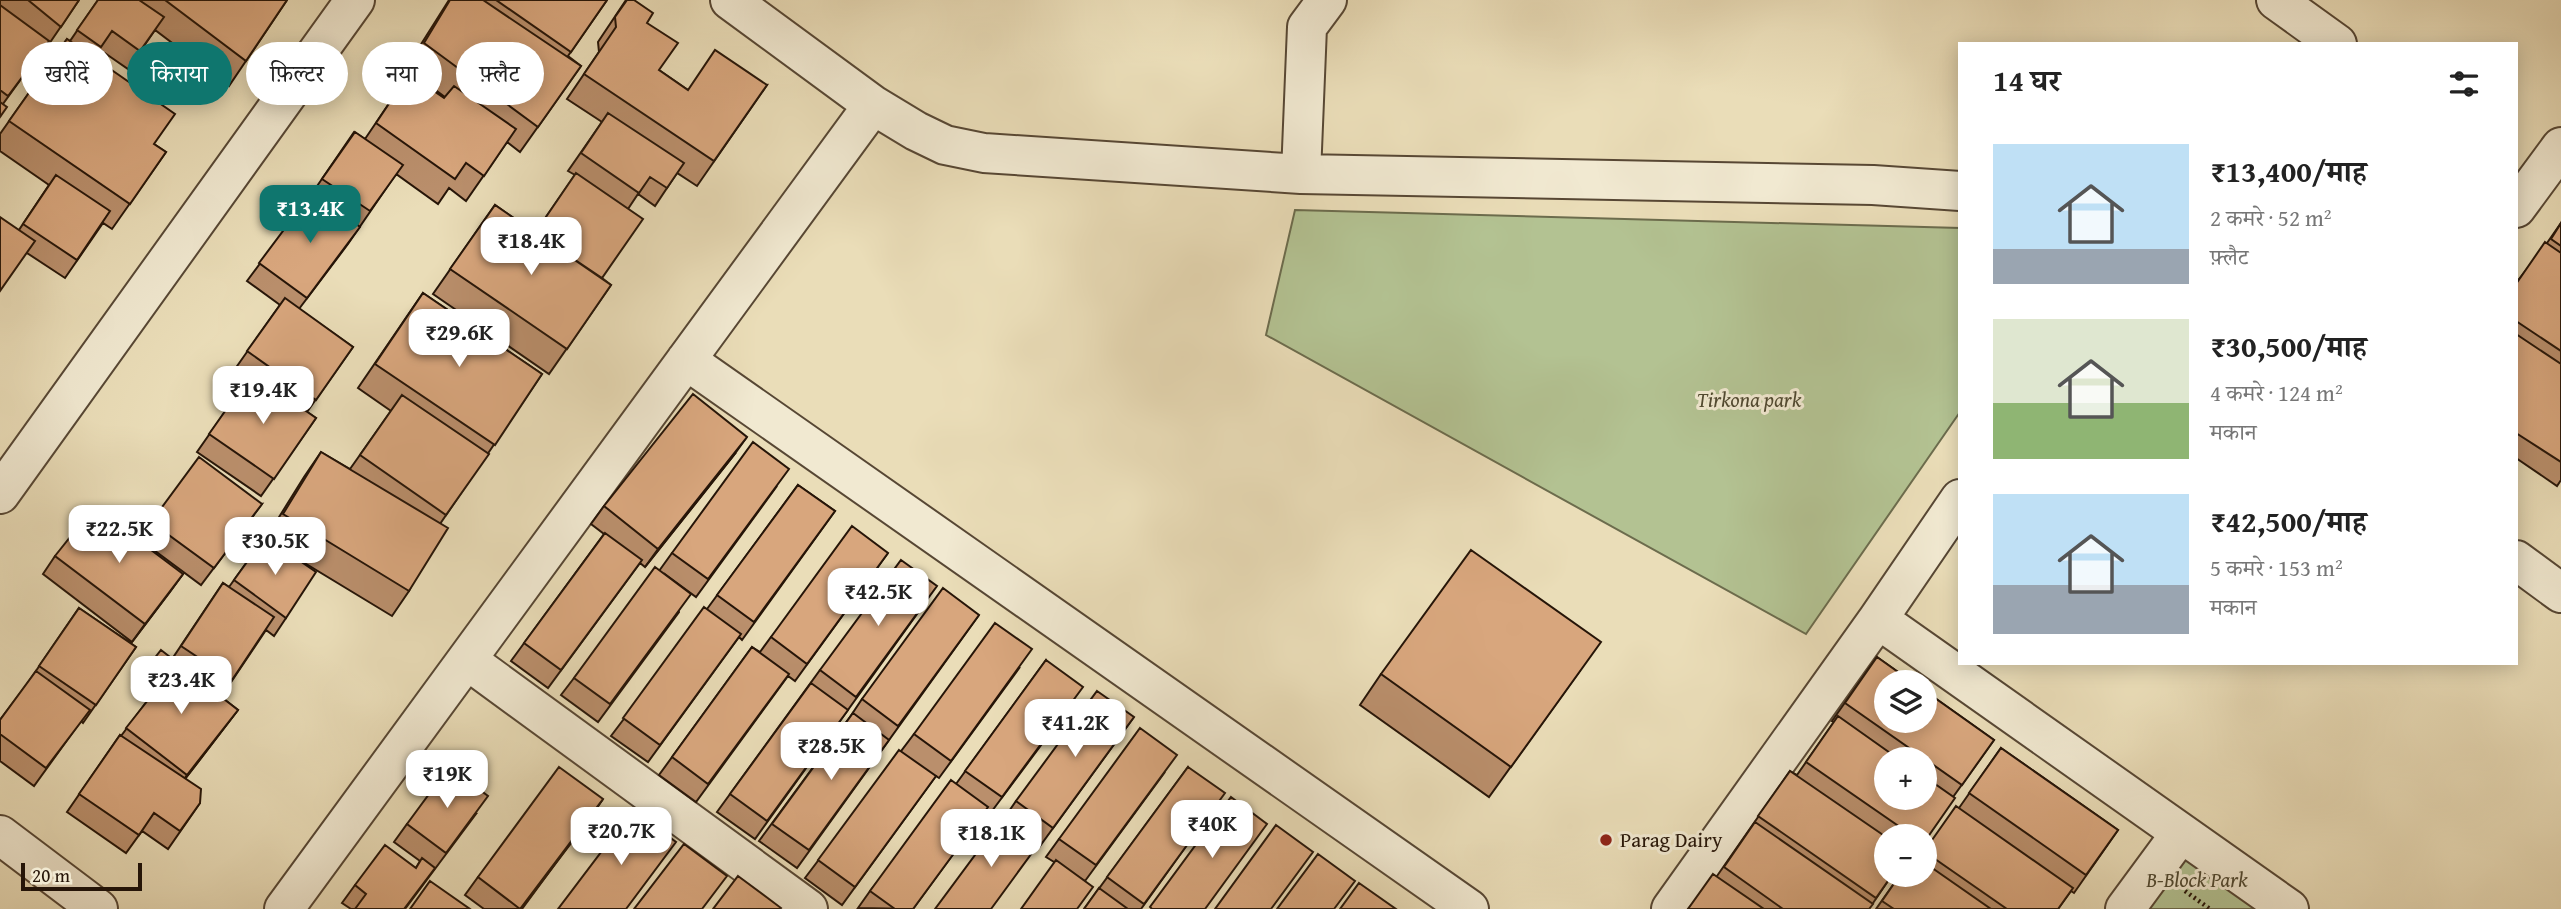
<!DOCTYPE html>
<html lang="hi">
<head>
<meta charset="utf-8">
<style>
  body { margin:0; font-family:"Gentium Book Plus","Noto Serif Devanagari",serif; background:#f6f6f6; color:#222; height:100vh; display:flex; flex-direction:column; font-size:26px; white-space:nowrap }
  * { box-sizing:border-box; margin:0 }
  p { font-size:23px; color:#767676 }
  .icon { flex:none; width:38px; height:38px; fill:none; stroke:currentColor; stroke-width:2; stroke-linecap:round; stroke-linejoin:round }
  .map { position:relative; flex:1; overflow:hidden }
  .details { position:absolute; left:1958px; top:42px; width:560px; height:623px; display:flex; flex-direction:column; background:#fff; border-radius:0px; box-shadow:0 4px 18px #0003 }
  .details>* { flex:none }
  .hud { position:absolute; left:21px; top:42px; width:665px; height:63px; display:flex; gap:14px }
  .controls { position:absolute; left:1874px; top:670px; display:grid; gap:14px }
  .controls a { display:grid; place-items:center; width:63px; height:63px; border-radius:50%; background:#fff; box-shadow:0 4px 18px #0003; font-size:35px }
  .scale { position:absolute; left:21px; bottom:18px; width:121px; box-sizing:border-box; padding-left:7px; border:4px solid #261508; border-top:0; font-size:19px; line-height:24px; white-space:nowrap; color:#261508; -webkit-text-stroke:5px #f1e9d1; paint-order:stroke }
  .price { position:absolute; translate:-50% -60px; padding:0 16px; border-radius:14px; background:#fff; color:#222; font-size:23px; line-height:46px; filter:drop-shadow(0 2px 4px #0008) }
  .price::after { content:''; position:absolute; left:50%; top:42px; width:21px; height:16px; margin-left:-10px; background:inherit; clip-path:polygon(0 0,100% 0,50% 100%) }
  .price.active { background:#0f766e; color:#fff }
  ul { padding:0; list-style:none }
  li { display:flex; align-items:center; gap:21px; height:175px; padding:0 35px }
  li span { display:grid; place-items:center; flex:none; width:196px; height:140px; border-radius:0px; color:#555 }
  li>.icon { margin-inline-start:auto }
  span .icon { width:84px; height:84px; fill:#fffc; stroke-width:1 }
  li b { font-size:30px }
  h2 { display:flex; justify-content:space-between; align-items:center; height:84px; padding:0 35px; font-size:30px }
  .tag { padding:0 24px; border-radius:32px; background:#fff; box-shadow:0 4px 18px #0003; font-size:24px; line-height:63px }
  .tag.active { background:#0f766e; color:#fff }
  .map>svg:first-child { display:block }
  .green { fill:#b3c292; stroke:#6c6c4d; stroke-width:2 }
  .lines { fill:none; stroke-linecap:round; stroke-linejoin:round }
  .minor-casing { stroke:#574734; stroke-width:42 }
  .path { stroke:#261508; stroke-width:4.5; stroke-dasharray:2 3.5; stroke-linecap:butt }
  .minor { stroke:#f1e9d1; stroke-width:38 }
  .wall { fill:#ba8f6c; stroke:#261508; stroke-width:2; fill-rule:evenodd }
  .shaded-wall { fill:#977458; stroke:#261508; stroke-width:2 }
  .building { fill:#d8a67d; stroke:#261508; stroke-width:2 }
  .poi-dot { fill:#8f2418; stroke:#f1e9d1; stroke-width:2.5 }
  .labels { text-anchor:middle; stroke-width:6; stroke-linejoin:round; paint-order:stroke }
  .park-label { font-size:21px; font-style:italic; fill:#504931; stroke:#f1e9d1 }
  .poi-label { font-size:21px; fill:#261508; stroke:#f1e9d1; text-anchor:start }
</style>
</head>
<body>
<div class="map">
<svg width="2561" height="909" viewBox="0 0 2561 909">
  <rect width="100%" height="100%" fill="#eaddb8"/>
  <filter id="stains"><feTurbulence type="fractalNoise" baseFrequency=".00286" numOctaves="4"/><feColorMatrix values="0 0 0 0 .2 0 0 0 0 .09 0 0 0 0 .02 0 0 0 .5 -.17"/></filter>
  <radialGradient id="worn" r=".72"><stop offset=".6" stop-color="#630" stop-opacity="0"/><stop offset="1" stop-color="#630" stop-opacity=".3"/></radialGradient>
  <path class="green" d="M1295,210L1960,228V412L1806,634L1266,335Z
    M2188,838L2285,909H2140Z"/>
  <g class="lines">
    <g class="minor-casing">
      <path id="minor" d="M730,0L873,105L916,131L945,145L984,153L1301,174L1873,185L1960,191
        M2276,0L2337,44
        M1301,174L1307,27L1327,0
        M2516,208L2561,147
        M686,360L1469,909
        M0,494L355,0
        M2516,560L2561,593
        M1878,619L2289,909
        M467,660L808,909
        M0,835L98,909
        M284,909L873,105
        M1671,909L1878,619L1960,499
        M2125,909L2181,833"/>
    </g>
    <path class="path" d="M2185,891L2210,909"/>
    <use href="#minor" class="minor"/>
  </g>
  <path class="wall" d="M0,0H79L49,44L47,43L3,104L0,117Z
    M98,0H287L229,86L155,30L128,69L99,49L93,57L154,144L166,152L112,229L103,223L65,278L27,253L19,230L49,185L0,151V134L67,39L70,41Z
    M449,0H607L568,56L581,66L520,152L507,142L466,201L449,188L438,204L396,174L348,244L299,309L353,347L307,412L316,418L261,496L197,452L248,379L235,369L280,305L247,281L313,192L354,132L365,139L409,74L444,98L445,97L406,68Z
    M626,0L647,23L659,70L688,90L767,85L697,186L677,173L655,206L638,194L628,209L602,278L611,285L549,374L433,294L495,205L535,233L575,175L568,171L602,122L567,99L599,52L598,42Z
    M2561,223V480L2557,486L2516,458V283L2547,243Z
    M423,293L542,374L440,524L409,591L392,616L288,553L286,618L274,636L266,630L221,697L238,710L185,779L200,803L168,849L142,831L126,853L67,812L120,735L121,736L153,693L138,681L150,664L172,659L223,583L229,587L265,537L266,538L304,477L321,452L350,469L391,411L358,388Z
    M734,455L645,567L640,563L548,688L511,661L604,534L591,524L604,506Z
    M798,485L835,511L742,640L739,637L648,762L611,736L707,609Z
    M777,486L696,597L666,575L679,612L598,722L561,695L574,678L659,571L672,553Z
    M262,504L201,585L139,539L151,522Z
    M888,553L795,681L788,676L696,802L659,775L752,647L760,652L771,637Z
    M55,556L183,574L132,642L43,574Z
    M925,603L755,839L717,812L820,670Z
    M79,608L136,647L83,723L81,721L34,786L0,761V720L27,684Z
    M979,615L797,868L759,841L850,717L862,699Z
    M1877,657L1994,740L1925,836H1886V875H1892L1869,909H1688L1717,876L1790,771L1797,775L1834,722L1832,721ZM1886,760H1925V798Z
    M1046,660L1071,705L989,815L984,812L913,909L858,908L870,891L956,784Z
    M1020,667L939,778L936,776L842,905L805,878L914,734Z
    M1579,672L1489,797L1360,705L1381,674Z
    M1134,717L1040,846L1005,817L1016,801Z
    M2001,748L2118,830L2074,893L2071,891L2058,909H1876L1900,875H1925V850L1959,808Z
    M1188,767L1212,810L1141,909H1084Z
    M1165,772L1085,881L1046,857L1059,839Z
    M603,799L522,909H484L465,895L478,877Z
    M476,814L405,909H351L342,903L355,885L416,868L420,861L394,842L407,824Z"/>
  <path class="shaded-wall" d="M747,437L734,455L645,567L658,549Z
    M183,574L170,592L132,642L145,624Z
    M238,710L225,727L175,792L187,775Z
    M603,799L591,817L521,909Z"/>
  <path class="building" d="M28,0H79L61,27Z
    M98,0H139L164,17L140,51L112,31L101,47L77,30Z
    M165,0H287L246,61Z
    M450,0H483L581,66L538,127L424,43Z
    M496,0H607L571,52Z
    M627,0H634L653,13L647,23L678,43L659,70L688,90L715,50L767,85L714,161L584,74L616,27L615,17Z
    M0,5L49,41L8,96L0,90Z
    M67,39L175,114L154,144L166,152L130,204L9,121Z
    M409,74L444,98L454,86L516,129L484,176L466,163L455,179L376,123Z
    M0,102L7,107L0,117Z
    M608,113L684,163L667,188L650,177L639,193L581,153Z
    M355,132L403,165L370,211L322,179Z
    M576,173L643,219L602,278L535,233Z
    M56,175L110,211L77,260L23,224Z
    M313,191L360,227L307,298L259,263Z
    M495,205L611,285L567,349L450,269Z
    M0,217L35,241L0,291Z
    M2561,223V246L2551,239Z
    M2545,242L2561,253V351L2516,321V284Z
    M423,293L542,374L495,445L375,364Z
    M285,298L353,347L316,400L247,351Z
    M2516,334L2561,364V462L2516,433Z
    M252,373L316,418L274,479L209,434Z
    M693,394L747,437L658,549L604,506Z
    M402,395L489,454L446,515L360,455Z
    M753,442L789,469L708,579L672,553Z
    M321,452L448,528L409,591L283,514Z
    M199,457L262,504L214,568L151,522Z
    M798,485L835,511L754,622L717,595Z
    M94,507L183,574L145,624L55,556Z
    M852,526L888,553L807,664L771,637Z
    M605,533L642,560L561,670L524,643Z
    M265,537L316,572L286,618L234,580Z
    M1471,550L1601,642L1511,767L1381,674Z
    M901,560L937,586L856,697L820,670Z
    M655,567L691,594L610,704L574,678Z
    M223,583L274,617L232,680L181,646Z
    M943,588L979,615L898,726L862,699Z
    M704,607L741,634L660,745L623,718Z
    M79,608L136,647L96,705L39,666Z
    M995,623L1032,649L951,761L914,734Z
    M752,647L789,674L708,784L672,757Z
    M161,650L238,710L187,775L126,728L167,676L150,664Z
    M1877,657L1912,682H1886V721H1925V691L1994,740L1962,785L1845,703Z
    M1046,660L1083,687L1002,797L965,771Z
    M36,671L90,710L46,768L0,734V720Z
    M811,683L848,710L767,821L730,794Z
    M1097,691L1134,717L1053,828L1016,801Z
    M853,713L889,740L809,850L772,824Z
    M1838,716L1900,760H1886V798H1925V777L1955,798L1925,841V836H1913L1806,762Z
    M1140,728L1177,755L1096,865L1059,839Z
    M120,735L201,789L200,803L180,831L154,813L139,835L79,794Z
    M2001,748L2118,830L2086,875L1969,793Z
    M899,750L936,776L855,887L818,860Z
    M449,767L488,796L446,853L407,824Z
    M559,767L603,799L520,909L478,877Z
    M1188,767L1225,793L1144,904L1107,877Z
    M1790,771L1886,837V875H1892L1876,898L1758,816Z
    M951,780L988,807L913,909H895L870,891Z
    M1231,797L1267,824L1205,909H1152L1150,907Z
    M1956,806L2073,888L2058,909H2007L1925,852V850Z
    M633,810L676,842L626,909H558Z
    M1004,816L1040,842L991,909H935Z
    M1755,822L1873,904L1869,909H1783L1724,867Z
    M1276,825L1313,852L1271,909H1215Z
    M684,844L727,876L702,909H634Z
    M385,845L416,868L422,858L435,868L404,909H355L366,894L355,885Z
    M1318,854L1355,881L1334,909H1277Z
    M1056,860L1093,887L1077,909H1021Z
    M1925,863L1991,909H1894L1882,901L1900,875H1925Z
    M1713,874L1764,909H1688Z
    M738,876L781,908L780,909H713Z
    M430,881L470,909H410Z
    M1359,883L1396,909H1340Z
    M1099,888L1128,909H1084Z"/>
  <circle class="poi-dot" cx="1606" cy="840" r="7"/>
  <g class="labels">
    <g class="park-label">
      <text x="1749" y="407">Tirkona park</text>
      <text x="2197" y="887">B-Block Park</text>
    </g>
    <g class="poi-label">
      <text x="1620" y="847">Parag Dairy</text>
    </g>
  </g>
  <rect width="100%" height="100%" filter="url(#stains)"/>
  <rect width="100%" height="100%" fill="url(#worn)"/>
</svg>
<div class="controls">
<a><svg class="icon" aria-label="layers" viewBox="0 0 24 24"><path d="M12 4l9 5-9 5-9-5zM3 14l9 5 9-5"/></svg></a>
<a>+</a>
<a>−</a>
</div>
<div class="scale">20 m</div>
<b class="price active" style="left:310px;top:245px">₹13.4K</b>
<b class="price" style="left:531px;top:277px">₹18.4K</b>
<b class="price" style="left:459px;top:369px">₹29.6K</b>
<b class="price" style="left:263px;top:426px">₹19.4K</b>
<b class="price" style="left:119px;top:565px">₹22.5K</b>
<b class="price" style="left:275px;top:577px">₹30.5K</b>
<b class="price" style="left:878px;top:628px">₹42.5K</b>
<b class="price" style="left:181px;top:716px">₹23.4K</b>
<b class="price" style="left:1075px;top:759px">₹41.2K</b>
<b class="price" style="left:831px;top:782px">₹28.5K</b>
<b class="price" style="left:447px;top:810px">₹19K</b>
<b class="price" style="left:1212px;top:860px">₹40K</b>
<b class="price" style="left:621px;top:867px">₹20.7K</b>
<b class="price" style="left:991px;top:869px">₹18.1K</b>
<div class="hud">
<a class="tag">खरीदें</a>
<a class="tag active">किराया</a>
<a class="tag">फ़िल्टर</a>
<a class="tag">नया</a>
<a class="tag">फ़्लैट</a>
</div>
<section class="details">
<h2>14 घर<svg class="icon" aria-label="filters" viewBox="0 0 24 24"><path d="M4 7h16M4 17h16"/><circle cx="9" cy="7" r="2"/><circle cx="15" cy="17" r="2"/></svg></h2>
<ul>
<li><span style="background:linear-gradient(#bfe0f5 75%,#9aa5b1 0)"><svg class="icon" aria-label="home" viewBox="0 0 24 24"><path d="M3 11l9-7 9 7M6 9v11h12V9"/></svg></span><div><b>₹13,400/माह</b><p>2 कमरे · 52 m²</p><p>फ़्लैट</p></div></li>
<li><span style="background:linear-gradient(#dfe7d0 60%,#8fb573 0)"><svg class="icon" aria-label="home" viewBox="0 0 24 24"><path d="M3 11l9-7 9 7M6 9v11h12V9"/></svg></span><div><b>₹30,500/माह</b><p>4 कमरे · 124 m²</p><p>मकान</p></div></li>
<li><span style="background:linear-gradient(#bfe0f5 65%,#9aa5b1 0)"><svg class="icon" aria-label="home" viewBox="0 0 24 24"><path d="M3 11l9-7 9 7M6 9v11h12V9"/></svg></span><div><b>₹42,500/माह</b><p>5 कमरे · 153 m²</p><p>मकान</p></div></li>
</ul>
</section>
</div>
</body>
</html>
